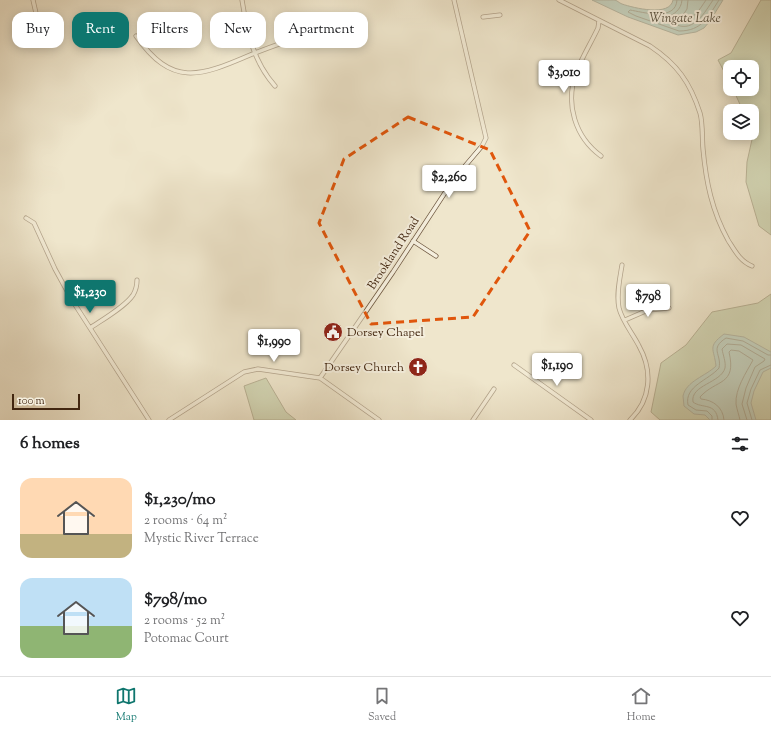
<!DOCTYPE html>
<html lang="en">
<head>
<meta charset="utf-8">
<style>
  body { margin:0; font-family:"Sorts Mill Goudy",serif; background:#f6f6f6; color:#202124; height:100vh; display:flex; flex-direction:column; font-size:15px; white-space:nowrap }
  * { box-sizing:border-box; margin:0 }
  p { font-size:13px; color:#757577 }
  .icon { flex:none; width:22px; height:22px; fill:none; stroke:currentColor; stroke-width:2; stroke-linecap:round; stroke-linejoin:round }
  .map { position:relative; height:420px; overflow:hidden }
  .panel { display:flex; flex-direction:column; background:#fff; flex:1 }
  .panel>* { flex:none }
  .hud { position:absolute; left:12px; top:12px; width:400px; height:36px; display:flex; gap:8px }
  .buttons { position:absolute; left:723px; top:60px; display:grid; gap:8px }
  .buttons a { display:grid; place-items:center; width:36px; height:36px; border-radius:8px; background:#fff; box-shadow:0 2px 10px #0003; font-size:20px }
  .scale { position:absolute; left:12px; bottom:10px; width:68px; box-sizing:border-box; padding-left:4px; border:2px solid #422610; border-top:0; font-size:11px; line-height:14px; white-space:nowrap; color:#422610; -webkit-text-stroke:3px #f5efde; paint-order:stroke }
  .price { position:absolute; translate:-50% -34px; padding:0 9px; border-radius:4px; background:#fff; color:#222; font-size:13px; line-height:26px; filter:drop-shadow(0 1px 2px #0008) }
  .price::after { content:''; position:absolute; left:50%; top:24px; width:12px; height:9px; margin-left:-6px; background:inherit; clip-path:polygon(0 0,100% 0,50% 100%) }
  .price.selected { background:#0f766e; color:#fff }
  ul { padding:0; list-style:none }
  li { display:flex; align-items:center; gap:12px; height:100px; padding:0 20px }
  li span { display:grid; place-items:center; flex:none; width:112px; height:80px; border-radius:12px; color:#555 }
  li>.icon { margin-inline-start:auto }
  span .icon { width:48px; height:48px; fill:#fffc; stroke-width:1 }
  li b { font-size:17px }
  h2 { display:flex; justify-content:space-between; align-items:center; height:48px; padding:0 20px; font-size:17px }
  .pill { padding:0 14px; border-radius:12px; background:#fff; box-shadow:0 2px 10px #0003; font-size:14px; line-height:36px }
  .pill.selected { background:#0f766e; color:#fff }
  .menu { display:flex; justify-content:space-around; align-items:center; height:56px; border-top:1px solid #e0e0e0; background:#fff; font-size:11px; color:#757577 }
  .menu a { display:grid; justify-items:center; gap:2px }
  .menu .selected { color:#0f766e }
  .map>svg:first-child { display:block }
  .green { fill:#b4c69b; stroke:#7b7656 }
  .water { fill:#9ac0b5; stroke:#778273 }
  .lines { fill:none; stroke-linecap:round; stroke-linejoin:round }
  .shore { stroke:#6e7362; stroke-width:1 }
  .street-casing { stroke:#6d563f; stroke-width:5 }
  .street { stroke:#f5efde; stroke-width:3.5 }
  .marked { fill:none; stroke:#e0560c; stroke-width:3; stroke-dasharray:8 5; stroke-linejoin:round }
  .labels { text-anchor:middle; stroke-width:4; stroke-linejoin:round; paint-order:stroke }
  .street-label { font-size:12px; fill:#422610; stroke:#f5efde }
  .poi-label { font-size:12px; fill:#422610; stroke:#f5efde; text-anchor:start }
  .water-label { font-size:13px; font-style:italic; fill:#5c5442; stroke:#f5efde }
</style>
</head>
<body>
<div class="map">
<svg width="771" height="420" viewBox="0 0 771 420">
  <rect width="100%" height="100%" fill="#efe6cc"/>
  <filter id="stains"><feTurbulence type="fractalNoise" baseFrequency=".005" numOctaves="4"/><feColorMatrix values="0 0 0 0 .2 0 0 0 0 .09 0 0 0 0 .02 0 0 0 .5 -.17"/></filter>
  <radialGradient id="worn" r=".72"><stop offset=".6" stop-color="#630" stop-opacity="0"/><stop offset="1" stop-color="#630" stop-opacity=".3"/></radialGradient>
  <path class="green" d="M761,0H771V235L759,226L746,182L747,162L753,135L752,111H743L733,89H752V67H730V83L718,60L731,53Z
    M771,294V420H660L651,412L661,363L686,345L712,312L758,303Z
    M266,378L286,412L296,420H254L244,386Z"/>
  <path class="water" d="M592,0C599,0 607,0 614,0C617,0 619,3 622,4C634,8 670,17 673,0H723L710,21L704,28L696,32L678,35L628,17Z
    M724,334L744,337L771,352V368L763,372L754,391L751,403L756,420H710L705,415L694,414L684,406C684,403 683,399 683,396C686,381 706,376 716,366C714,348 707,347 724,334Z"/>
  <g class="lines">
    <path class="shore" d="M677,0C676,22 642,12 630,10L628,12L636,16L679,31C702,31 708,17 719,0
      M682,0C681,11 674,13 666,19C669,22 673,24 677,25C694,32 705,12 713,0
      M688,0L687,9L681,18L682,20C695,19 699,10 706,0
      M712,420V416L707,411L696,410L688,405C684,386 709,380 719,368C722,354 709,349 726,338L743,341L768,355H771
      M718,420C716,402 702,409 693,402C690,385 721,383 725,368C726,362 723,355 722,349L727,344L741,345L765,359L764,361L755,367L746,388L742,404L747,420
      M724,420C723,407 713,400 701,399L700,397C716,379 737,386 729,352L731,350L739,351L753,360C746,373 735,389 736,404C737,410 739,415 740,420
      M752,420L747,403L751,389L760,370L771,365"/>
    <g class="street-casing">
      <path id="street" d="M33,0L38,22L48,43
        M242,0C247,32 253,61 275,86
        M559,0L650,46C677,64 690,82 700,113C703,123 702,139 703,149C706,182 712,211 728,240C735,251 740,261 752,266
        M483,17L500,15
        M599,21L598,28C591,43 582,57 576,73C565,104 575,137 601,156
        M136,36C172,87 199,77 250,55C269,47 288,41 307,34
        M26,218L34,223L55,269L72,300L149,420
        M413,241L436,256
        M622,265C620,278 616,294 619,308C622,321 633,334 639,346C653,371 651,400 630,420
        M625,320L648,310L669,308
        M90,328C102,320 125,307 133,295C136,290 137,286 137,280
        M514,365L591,420
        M320,378L393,272L454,179L482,146L486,138L454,0
        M169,420L244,372L258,369L320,378L379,420
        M473,420L494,389"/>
    </g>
    <use href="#street" class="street"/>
  </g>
  <path d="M0 0H771V420H0ZM408,117L490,150L530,231L473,317L371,324L319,223L344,159Z" fill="#efe6cc" fill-opacity=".55" fill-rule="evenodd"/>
  <path class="marked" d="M408,117L490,150L530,231L473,317L371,324L319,223L344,159Z"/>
  <defs>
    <g id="civic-disc" transform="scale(1)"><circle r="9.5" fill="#8f2418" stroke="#f5efde"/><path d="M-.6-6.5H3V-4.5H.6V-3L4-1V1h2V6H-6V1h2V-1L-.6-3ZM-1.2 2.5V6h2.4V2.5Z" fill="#fff"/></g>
    <g id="church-disc" transform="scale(1)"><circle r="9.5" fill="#8f2418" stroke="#f5efde"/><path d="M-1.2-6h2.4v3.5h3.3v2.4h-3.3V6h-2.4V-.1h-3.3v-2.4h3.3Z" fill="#fff"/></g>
  </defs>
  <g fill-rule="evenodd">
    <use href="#civic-disc" x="333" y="332"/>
    <use href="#church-disc" x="418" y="367"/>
  </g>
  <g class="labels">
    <g class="street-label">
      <text transform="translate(393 253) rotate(-57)" y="4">Brookland Road</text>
    </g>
    <g class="poi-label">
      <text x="347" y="336">Dorsey Chapel</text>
      <text x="404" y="371" text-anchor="end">Dorsey Church</text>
    </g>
    <g class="water-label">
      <text x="685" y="22">Wingate Lake</text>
    </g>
  </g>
  <rect width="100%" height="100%" filter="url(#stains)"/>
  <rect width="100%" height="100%" fill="url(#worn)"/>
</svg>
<div class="buttons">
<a><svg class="icon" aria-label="locate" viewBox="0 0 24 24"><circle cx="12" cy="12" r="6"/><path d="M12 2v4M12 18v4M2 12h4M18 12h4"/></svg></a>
<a><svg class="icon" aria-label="layers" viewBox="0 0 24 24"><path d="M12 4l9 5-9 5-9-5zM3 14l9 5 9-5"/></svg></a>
</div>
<div class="scale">100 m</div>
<b class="price" style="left:564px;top:94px">$3,010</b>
<b class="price" style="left:449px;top:199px">$2,260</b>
<b class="price selected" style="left:90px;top:314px">$1,230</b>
<b class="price" style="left:648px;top:318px">$798</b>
<b class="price" style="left:274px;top:363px">$1,990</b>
<b class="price" style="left:557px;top:387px">$1,190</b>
<div class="hud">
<a class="pill">Buy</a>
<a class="pill selected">Rent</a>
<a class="pill">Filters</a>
<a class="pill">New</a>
<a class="pill">Apartment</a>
</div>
</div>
<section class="panel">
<h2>6 homes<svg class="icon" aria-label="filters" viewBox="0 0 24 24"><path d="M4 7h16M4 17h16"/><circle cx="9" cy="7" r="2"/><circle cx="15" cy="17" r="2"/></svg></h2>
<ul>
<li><span style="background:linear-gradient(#ffd9b3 70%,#c2b280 0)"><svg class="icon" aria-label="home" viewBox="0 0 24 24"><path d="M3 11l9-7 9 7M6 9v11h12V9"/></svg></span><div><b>$1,230/mo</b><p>2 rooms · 64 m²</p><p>Mystic River Terrace</p></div><svg class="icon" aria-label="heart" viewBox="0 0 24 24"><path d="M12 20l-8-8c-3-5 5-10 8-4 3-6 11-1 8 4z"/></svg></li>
<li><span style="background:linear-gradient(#bfe0f5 60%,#8fb573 0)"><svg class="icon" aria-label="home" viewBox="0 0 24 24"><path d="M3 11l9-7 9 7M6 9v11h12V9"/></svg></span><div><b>$798/mo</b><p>2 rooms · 52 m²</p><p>Potomac Court</p></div><svg class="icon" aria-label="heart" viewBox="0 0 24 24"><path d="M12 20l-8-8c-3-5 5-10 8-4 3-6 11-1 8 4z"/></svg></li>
</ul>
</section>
<nav class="menu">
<a class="selected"><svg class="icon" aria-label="map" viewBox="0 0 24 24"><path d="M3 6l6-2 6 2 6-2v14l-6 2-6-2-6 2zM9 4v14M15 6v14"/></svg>Map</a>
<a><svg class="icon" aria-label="saved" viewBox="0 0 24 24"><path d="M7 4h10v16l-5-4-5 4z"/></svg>Saved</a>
<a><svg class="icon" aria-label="home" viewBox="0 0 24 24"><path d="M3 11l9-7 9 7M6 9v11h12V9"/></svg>Home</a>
</nav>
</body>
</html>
